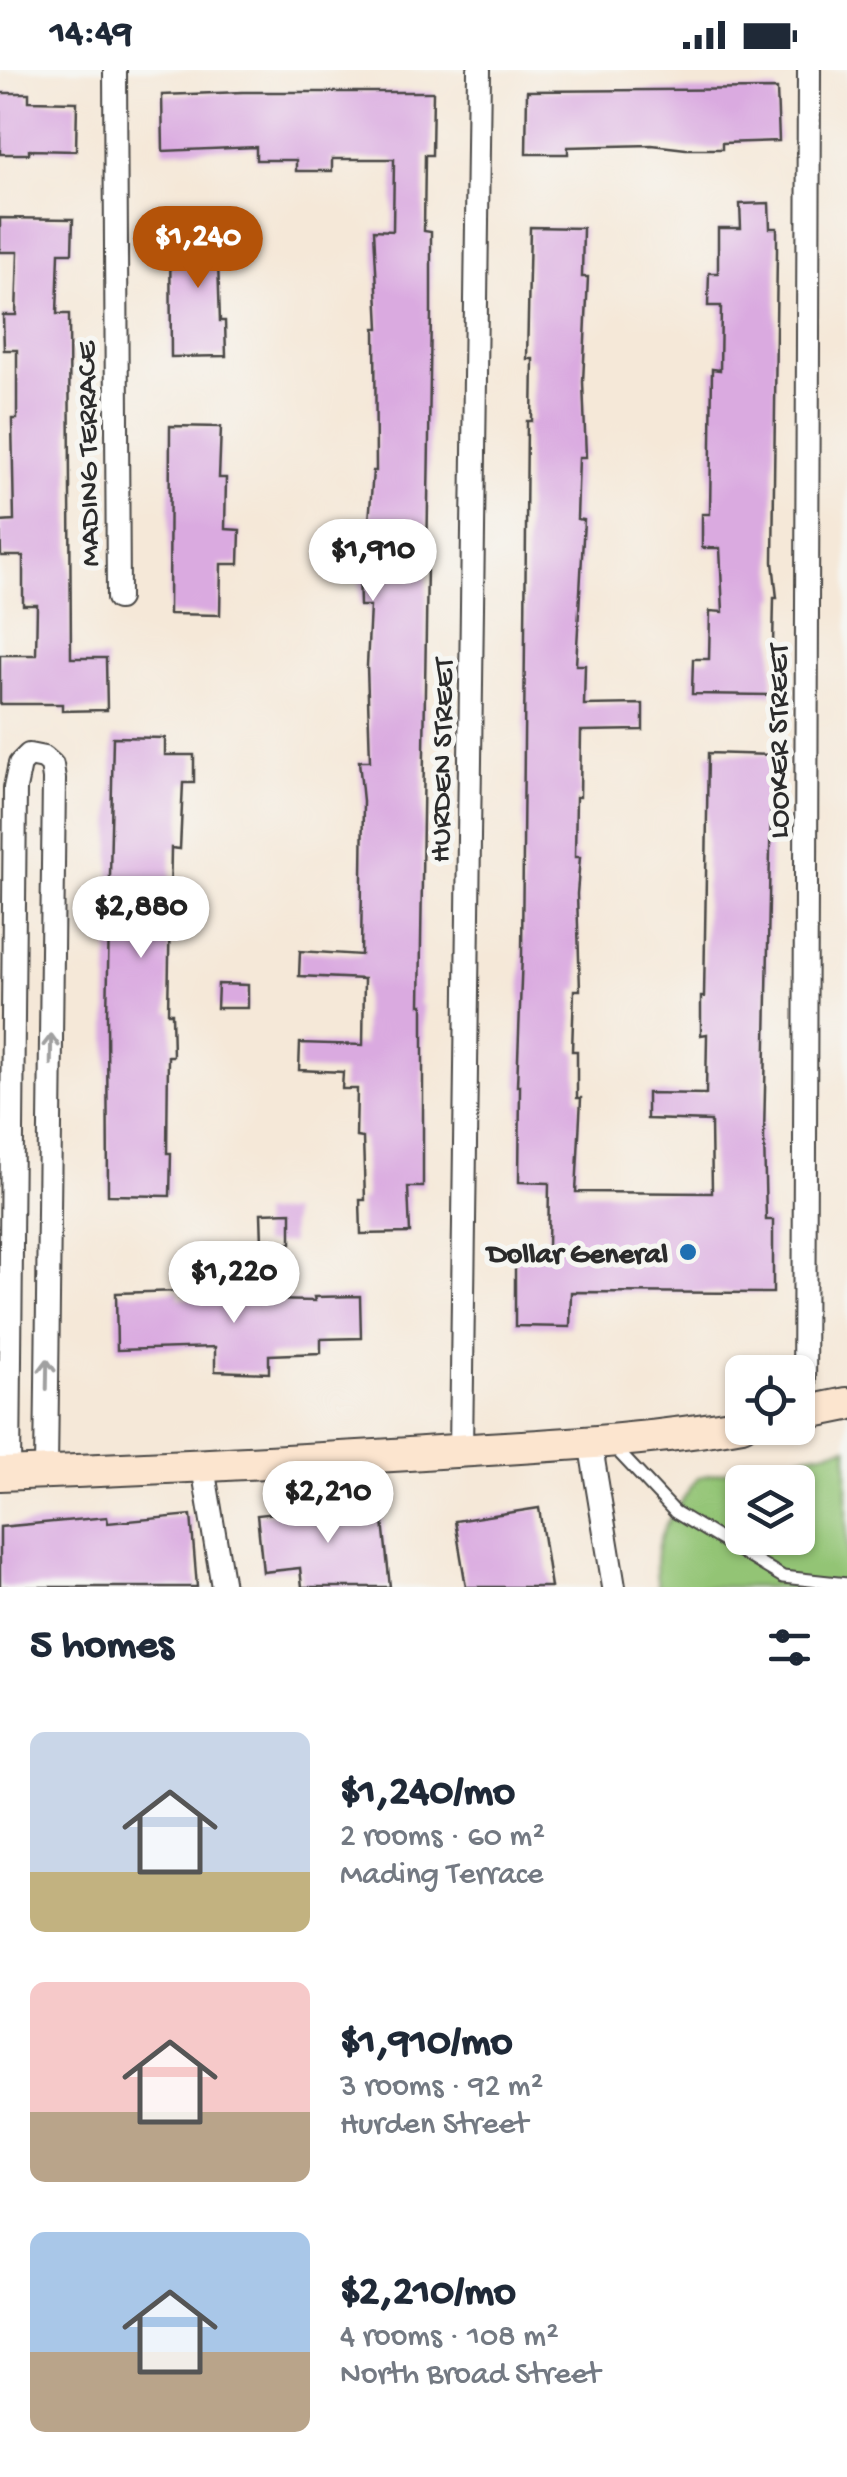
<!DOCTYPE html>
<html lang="en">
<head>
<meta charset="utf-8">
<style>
  body { margin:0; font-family:"Gochi Hand",sans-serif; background:#f2f2f3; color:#1f2937; height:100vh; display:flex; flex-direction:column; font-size:38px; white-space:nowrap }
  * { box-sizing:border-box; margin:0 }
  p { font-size:32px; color:#747a83 }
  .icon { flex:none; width:55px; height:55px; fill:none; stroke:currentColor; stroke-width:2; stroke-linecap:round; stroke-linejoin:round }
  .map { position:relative; height:1517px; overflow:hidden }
  .drawer { display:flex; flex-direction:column; background:#fff; flex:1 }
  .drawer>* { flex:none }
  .tools { position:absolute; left:725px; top:1285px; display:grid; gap:20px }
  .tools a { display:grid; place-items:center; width:90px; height:90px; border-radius:15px; background:#fff; box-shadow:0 2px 8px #0004; font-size:50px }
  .price { position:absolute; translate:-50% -85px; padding:0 22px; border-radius:35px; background:#fff; color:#222; font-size:32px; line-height:65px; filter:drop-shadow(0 2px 5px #0008) }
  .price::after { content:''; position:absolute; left:50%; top:60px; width:30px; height:22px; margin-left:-15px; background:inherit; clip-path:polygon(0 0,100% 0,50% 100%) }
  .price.active { background:#b45309; color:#fff }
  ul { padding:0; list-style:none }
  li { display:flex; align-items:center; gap:30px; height:250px; padding:0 30px }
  li span { display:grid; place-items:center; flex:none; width:280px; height:200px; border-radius:15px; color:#555 }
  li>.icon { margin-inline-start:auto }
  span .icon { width:120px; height:120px; fill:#fffc; stroke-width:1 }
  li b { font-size:42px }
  h2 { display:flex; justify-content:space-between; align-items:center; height:120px; padding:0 30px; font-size:42px }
  .status { display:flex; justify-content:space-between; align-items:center; height:70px; padding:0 50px; background:#fff; direction:ltr }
  .status svg { height:28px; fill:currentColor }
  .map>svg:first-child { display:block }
  .green { fill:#93c474; stroke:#5f7850; stroke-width:2.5; fill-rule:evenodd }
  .building { fill:#daaae0 }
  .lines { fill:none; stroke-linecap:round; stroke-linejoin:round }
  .service-casing { stroke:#494745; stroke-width:15 }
  .minor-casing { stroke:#494745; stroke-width:26 }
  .secondary-casing { stroke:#494745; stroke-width:36 }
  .service { stroke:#fff; stroke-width:11 }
  .minor { stroke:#fff; stroke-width:22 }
  .secondary { stroke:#fce5cf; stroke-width:32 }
  .oneway { stroke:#a0a0a0 }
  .poi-dot { fill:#1f6fb2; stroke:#f6f6f2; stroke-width:4 }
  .labels { text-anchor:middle; stroke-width:10; stroke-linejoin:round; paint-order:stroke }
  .street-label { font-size:30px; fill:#2b2b2b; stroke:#f6f6f2 }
  .poi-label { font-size:30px; font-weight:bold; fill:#2b2b2b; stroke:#f6f6f2; text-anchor:end }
</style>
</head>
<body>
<div class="status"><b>14:49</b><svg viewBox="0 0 49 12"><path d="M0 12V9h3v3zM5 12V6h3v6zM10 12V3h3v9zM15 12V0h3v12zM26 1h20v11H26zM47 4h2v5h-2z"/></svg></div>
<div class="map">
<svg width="847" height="1517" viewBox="0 0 847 1517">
  <rect width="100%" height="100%" fill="#f6f6f2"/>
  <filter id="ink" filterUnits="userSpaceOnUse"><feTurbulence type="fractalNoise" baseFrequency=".01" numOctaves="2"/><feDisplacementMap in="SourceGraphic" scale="20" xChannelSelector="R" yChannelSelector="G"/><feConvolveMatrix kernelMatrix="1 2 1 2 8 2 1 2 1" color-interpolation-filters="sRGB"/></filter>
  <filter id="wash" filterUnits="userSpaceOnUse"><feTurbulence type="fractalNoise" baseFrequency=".0048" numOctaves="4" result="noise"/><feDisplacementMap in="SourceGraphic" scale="40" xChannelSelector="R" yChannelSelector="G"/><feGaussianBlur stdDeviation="2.25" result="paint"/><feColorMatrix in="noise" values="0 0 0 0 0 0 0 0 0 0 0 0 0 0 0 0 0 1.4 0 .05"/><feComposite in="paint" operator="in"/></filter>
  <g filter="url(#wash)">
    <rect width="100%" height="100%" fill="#f5e8d8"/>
    <path class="green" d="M847,1377V1517H658C649,1465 671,1448 698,1407ZM742,1412H798V1468H742Z"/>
    <g id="blocks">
      <path class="building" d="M777,19L779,71L722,73V79H686L652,75L568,77V84H526L527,21Z
        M243,22H433L432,85H425L424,161L431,162V242L420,935H423V1117H408L410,1163L361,1164L360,1130H365L363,1068L356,1067L357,1019H342L343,1002L299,1000L300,973L363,975L364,909L299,906L300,881L361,885L363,731L359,691H370L367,596L370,536H360L358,464H368L373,401H376L375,258H379L374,160L393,161L394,89H332V101H296V90H256V77L163,81L162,25Z
        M0,23H29V31L77,32L76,81L29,80V84H0Z
        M769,133L770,158H777V181L773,492L777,528H774L772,625L692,624L693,589H709L710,541L723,542L720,478H702V444H710L712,299L720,300L721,236H708L709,203H718V158H741L740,134Z
        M0,148L73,149L72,183H59L57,244H69L71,588H106L107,640L62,641V634H0V585H36L37,535H23V486H1L0,452L14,451L12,349H17V280H4L3,245H16L18,182H0Z
        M530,157L583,158L582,207H588L583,312L586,387H579L577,449L584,450L576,595H585L584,635L643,634V660L581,661L580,727H576L575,787H580L577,824L580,920H574L572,981H577V1028H581L576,1122L712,1123L711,1051L647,1049V1023L706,1024L707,964L701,965V927H704L708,683L772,685L764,1067L766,1150H773V1223L571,1222L570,1257L515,1256V1179H548L549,1113L519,1112L520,1016H517L522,884L527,351H532L533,289H527Z
        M170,158L234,159V192H218L220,251H225L226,286L171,287Z
        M170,356L221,357L219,408H226L225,459L240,460L239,494H221L220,545L169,544Z
        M113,667L165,668V685H194V713H183L180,779L171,778L168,943H172L173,986H168L167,1083H171L170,1126L108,1125L107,945Z
        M218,914L248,915V938H217Z
        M291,1142V1173L262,1174L261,1143Z
        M179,1221V1228L315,1231L314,1227L360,1226L361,1268L321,1269V1283L269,1285V1303L215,1301V1277L117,1280L116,1223Z
        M381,1432L390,1517H302L300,1498L263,1502L257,1445Z
        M539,1438L551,1517H466L455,1451Z
        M191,1445L197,1517H0V1457L107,1447L108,1453Z"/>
    </g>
  </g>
  <g filter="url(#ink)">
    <use href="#blocks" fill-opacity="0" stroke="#494745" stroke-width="2.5"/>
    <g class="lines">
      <g class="service-casing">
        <path id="service" d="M613,1376L675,1442L783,1507L847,1514"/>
      </g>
      <g class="minor-casing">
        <path id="minor" d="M115,0L118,528
          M804,1342L809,0
          M590,1371L614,1517
          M461,1381L479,0
          M203,1397L223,1517
          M9,1403L15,718L20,694L29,685L44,688L52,695L54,709L46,1402"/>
      </g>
      <g class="secondary-casing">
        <path id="secondary" d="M798,1344L847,1334
          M0,1404C152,1398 303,1391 455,1381C550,1375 649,1371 742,1354"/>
      </g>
      <use href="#service" class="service"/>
      <use href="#minor" class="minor"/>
      <use href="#secondary" class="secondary"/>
    </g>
    <defs><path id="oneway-shaft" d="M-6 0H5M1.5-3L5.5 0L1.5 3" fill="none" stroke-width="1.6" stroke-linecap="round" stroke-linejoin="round" transform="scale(2.5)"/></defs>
    <g class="oneway">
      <use href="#oneway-shaft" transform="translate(51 979) rotate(-89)"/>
      <use href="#oneway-shaft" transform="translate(47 1304) rotate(-89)"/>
    </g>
  </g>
  <circle class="poi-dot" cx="688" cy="1182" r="10"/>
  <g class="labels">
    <g class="street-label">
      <text transform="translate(86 384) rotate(-91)" y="10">MADING TERRACE</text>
      <text transform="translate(777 671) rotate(-90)" y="10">LOOKER STREET</text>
      <text transform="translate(440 690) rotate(-89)" y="10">HURDEN STREET</text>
    </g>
    <g class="poi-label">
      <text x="668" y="1192">Dollar General</text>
    </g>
  </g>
</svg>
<div class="tools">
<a><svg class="icon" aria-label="locate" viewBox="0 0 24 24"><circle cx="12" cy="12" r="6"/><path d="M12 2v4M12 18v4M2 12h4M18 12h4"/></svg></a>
<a><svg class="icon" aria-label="layers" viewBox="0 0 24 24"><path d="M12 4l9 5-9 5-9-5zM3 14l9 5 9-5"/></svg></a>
</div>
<b class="price active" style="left:198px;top:221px">$1,240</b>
<b class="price" style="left:373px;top:534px">$1,910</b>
<b class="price" style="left:141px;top:891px">$2,880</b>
<b class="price" style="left:234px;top:1256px">$1,220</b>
<b class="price" style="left:328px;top:1476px">$2,210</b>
</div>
<section class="drawer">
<h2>5 homes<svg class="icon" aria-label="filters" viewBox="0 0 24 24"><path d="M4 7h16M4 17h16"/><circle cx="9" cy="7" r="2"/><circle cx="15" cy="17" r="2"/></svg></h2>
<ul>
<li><span style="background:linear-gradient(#c9d6e8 70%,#c2b280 0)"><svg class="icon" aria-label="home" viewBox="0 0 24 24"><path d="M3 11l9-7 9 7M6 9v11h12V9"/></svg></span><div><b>$1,240/mo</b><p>2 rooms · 60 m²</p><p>Mading Terrace</p></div></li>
<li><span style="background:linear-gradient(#f6c9c9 65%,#b9a48a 0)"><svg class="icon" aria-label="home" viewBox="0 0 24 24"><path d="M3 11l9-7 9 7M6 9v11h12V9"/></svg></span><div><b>$1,910/mo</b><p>3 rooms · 92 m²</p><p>Hurden Street</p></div></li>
<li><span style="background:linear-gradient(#a9c7e8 60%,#b9a48a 0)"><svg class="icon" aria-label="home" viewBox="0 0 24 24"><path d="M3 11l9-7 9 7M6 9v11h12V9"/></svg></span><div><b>$2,210/mo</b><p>4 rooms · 108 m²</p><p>North Broad Street</p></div></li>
</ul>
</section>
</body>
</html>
